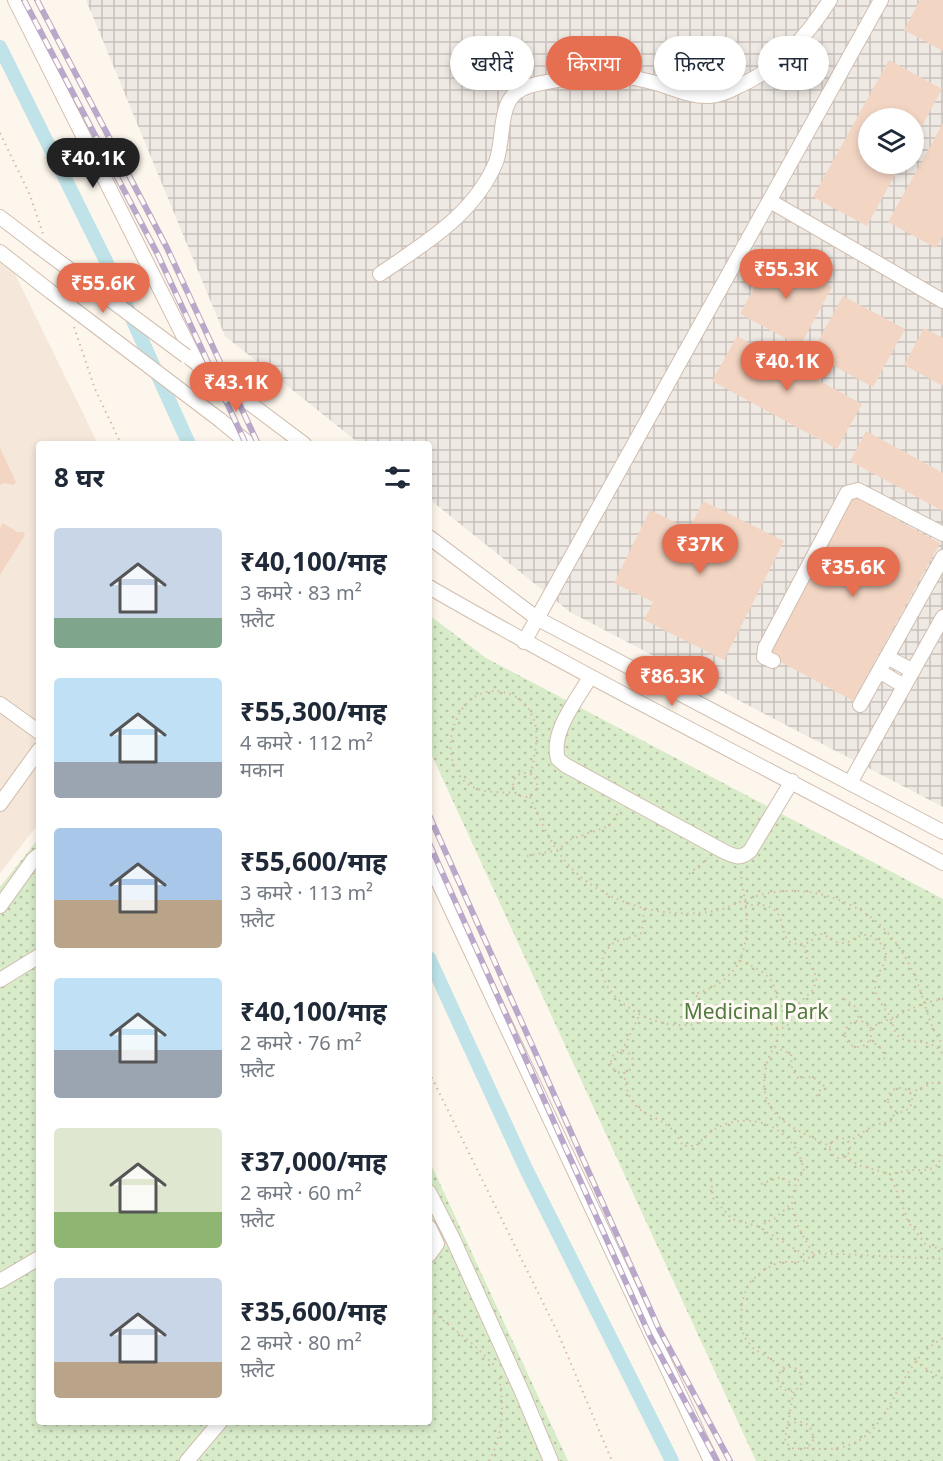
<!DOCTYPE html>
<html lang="hi">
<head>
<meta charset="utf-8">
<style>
  body { margin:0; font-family:"Noto Sans","Noto Sans Devanagari",sans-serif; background:#f6f6f7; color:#1f2937; height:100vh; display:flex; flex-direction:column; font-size:22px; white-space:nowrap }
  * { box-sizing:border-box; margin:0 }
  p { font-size:20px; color:#747a83 }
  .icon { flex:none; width:33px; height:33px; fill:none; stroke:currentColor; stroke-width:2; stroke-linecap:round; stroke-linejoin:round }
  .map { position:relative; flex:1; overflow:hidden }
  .details { position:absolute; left:36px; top:441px; width:396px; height:984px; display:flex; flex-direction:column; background:#fff; border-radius:6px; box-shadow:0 3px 9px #0003 }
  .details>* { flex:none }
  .top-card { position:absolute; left:450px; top:36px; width:402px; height:54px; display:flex; gap:12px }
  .fabs { position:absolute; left:858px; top:108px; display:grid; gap:12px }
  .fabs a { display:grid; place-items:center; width:66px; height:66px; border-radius:50%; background:#fff; box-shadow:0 3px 9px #0003; font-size:30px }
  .price { position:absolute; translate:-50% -51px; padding:0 14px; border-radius:21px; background:#e76f51; color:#fff; font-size:20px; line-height:39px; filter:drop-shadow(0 2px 3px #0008) }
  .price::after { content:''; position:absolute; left:50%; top:36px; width:18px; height:14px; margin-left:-9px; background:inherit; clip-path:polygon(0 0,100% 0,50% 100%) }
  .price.on { background:#222; color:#fff }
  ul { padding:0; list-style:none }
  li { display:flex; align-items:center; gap:18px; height:150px; padding:0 18px }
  li span { display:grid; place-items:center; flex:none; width:168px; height:120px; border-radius:6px; color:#555 }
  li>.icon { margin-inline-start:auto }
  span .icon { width:72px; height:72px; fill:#fffc; stroke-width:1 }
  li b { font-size:26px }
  h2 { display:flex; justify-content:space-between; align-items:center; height:72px; padding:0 18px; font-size:26px }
  .chip { padding:0 21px; border-radius:27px; background:#fff; box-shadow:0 3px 9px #0003; font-size:21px; line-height:54px }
  .chip.on { background:#e76f51; color:#fff }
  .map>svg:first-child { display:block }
  .residential { fill:#f5e8da }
  .industrial { fill:url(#industrial-grid); fill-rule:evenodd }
  .park { fill:url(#park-dots) }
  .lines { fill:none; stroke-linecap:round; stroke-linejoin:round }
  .canal { stroke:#bfe3e8; stroke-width:14 }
  .building { fill:#f3d5c3 }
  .minor-casing { stroke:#d1beb0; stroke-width:16 }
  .path { stroke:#d9b8a5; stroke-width:2; stroke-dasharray:1.5 4.5; stroke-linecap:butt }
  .minor { stroke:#fff; stroke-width:14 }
  .rail-casing { stroke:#b9a8c9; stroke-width:6 }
  .rail { stroke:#fffaf3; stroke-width:4; stroke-dasharray:11; stroke-linecap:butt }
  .minor-bridge-casing { stroke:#d1beb0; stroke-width:16; stroke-linecap:butt }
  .minor-bridge { stroke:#fff; stroke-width:14 }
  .labels { text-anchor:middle; stroke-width:6; stroke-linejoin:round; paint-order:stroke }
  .park-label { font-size:21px; fill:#537a41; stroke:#fffaf3 }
</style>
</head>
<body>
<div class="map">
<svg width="943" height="1461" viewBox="0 0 943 1461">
  <defs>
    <pattern id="industrial-grid" width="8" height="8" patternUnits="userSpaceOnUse" patternTransform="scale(1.5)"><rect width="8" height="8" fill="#efe9e4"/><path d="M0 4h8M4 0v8" fill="none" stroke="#c7c0bb"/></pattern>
    <pattern id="park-dots" width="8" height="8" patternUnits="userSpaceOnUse" patternTransform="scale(1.5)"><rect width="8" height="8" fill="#d8ecc9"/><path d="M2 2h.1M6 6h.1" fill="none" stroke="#b4c2a5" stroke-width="1.8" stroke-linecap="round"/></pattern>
  </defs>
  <rect width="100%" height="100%" fill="#fdf6ec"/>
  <path class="residential" d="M0,262L14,272L98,444H39V823L0,873Z"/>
  <path class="industrial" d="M86,0H943V807L570,612L429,499V444H360L225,336ZM868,118H914V164H868Z"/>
  <path class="park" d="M429,615L486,658L943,899V1461H756L429,749Z
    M39,838V1422H429V1160L568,1461H0V887Z"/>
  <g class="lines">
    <path class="canal" d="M0,47L105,259L189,444
      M429,958L526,1169L672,1461"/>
  </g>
  <path class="building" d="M920,0H943V51L904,30Z
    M889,60L942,89L914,141V118H868V164H901L867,226L813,197Z
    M943,123V236L936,248L888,222Z
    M772,254L832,287L800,346L740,314Z
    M843,296L905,329L873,387L811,354Z
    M924,328L943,338V386L904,365Z
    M737,336L862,404L837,449L712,381Z
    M866,431L943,473V511L850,461Z
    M0,448L15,480L16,483L13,485L4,483L0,485Z
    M853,496L940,543L853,701L766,654Z
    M703,501L784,541L724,660L644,620L653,602L614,583L650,510L689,529Z
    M3,523L17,532H23L25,535L0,575V528Z"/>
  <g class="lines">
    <g class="minor-casing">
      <path id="minor" d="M15,0L198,365
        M770,201L943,301
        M0,217L38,246
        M0,252L51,292
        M380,274C425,243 474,215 496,162C505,139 497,100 522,89C532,84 543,83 553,81C563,79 574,76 584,74C606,71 635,78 656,83C673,88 691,97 709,96C720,96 730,91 739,86C779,68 807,36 830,0
        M191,359L304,444
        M220,420L249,444
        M429,537L538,619L943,832
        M429,587C597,684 772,770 943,863
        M524,642L881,0
        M887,657L913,671
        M773,661L764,657L765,648L847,493L858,490L943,534
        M879,671L904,686
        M590,677C577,700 550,732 558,759L565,765L725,852C736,857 740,859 750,851L792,781
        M0,704L39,732
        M860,705L943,557
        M850,783L943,617
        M0,804L39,750
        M429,862L711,1461
        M0,906L33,860L39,855
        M0,980L39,956
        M429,1192L453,1239L522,1392L551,1461
        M429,1227L437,1244L429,1255
        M0,1281L39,1258
        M187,1461L220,1422"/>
    </g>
    <path class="path" d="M0,133L30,195L43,234
      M74,327L95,389L121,444
      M513 785a12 12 0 1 1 24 0a12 12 0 1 1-24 0Z
      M516,793C503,792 487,793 475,788C426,766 457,668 514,696C527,702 534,716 536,729C538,743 533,761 531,775
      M530,797C539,817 548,839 562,857C596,903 669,923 723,909C734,905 745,899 757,896C786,887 818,890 846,903C888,921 910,957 923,999C928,1014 932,1032 943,1044
      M527,856L558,850L569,840L609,826L620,810
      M689,874L708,858
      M745,906C805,896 762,955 811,942L816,934C827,932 831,943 841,943C851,944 857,934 867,935C871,935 875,938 878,941C898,960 874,969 875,987C875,997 884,1007 889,1015C892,1021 893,1027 896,1033C906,1049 930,1033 943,1055
      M644,909L642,932C633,940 617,937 609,947C574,991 670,1045 707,1018L706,1008L695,994C742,980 751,947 745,901C743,889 740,880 742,868
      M740,961C764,971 777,977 777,1005
      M844,999L857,1008L859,1021
      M769 1017a11 11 0 1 1 22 0a11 11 0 1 1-22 0Z
      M790,1012L813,990L817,978L806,956L804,944
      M845 1034a13 13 0 1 1 26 0a13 13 0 1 1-26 0Z
      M777,1028C780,1045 771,1048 767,1063C753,1115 792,1128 830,1146
      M870,1028L924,1003L943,999
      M870,1040L882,1049L885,1062
      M775,1047L791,1054L792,1069L798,1078L813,1077L824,1085L812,1102
      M622,1051L639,1016
      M611 1062a11 11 0 1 1 22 0a11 11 0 1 1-22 0Z
      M429,1072L558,1333L612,1461
      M624,1072C629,1118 646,1107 673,1130C677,1134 680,1141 683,1146H696C704,1138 711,1130 721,1126C758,1110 797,1132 804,1171C780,1203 797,1225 814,1255
      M888 1100a12 12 0 1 1 24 0a12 12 0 1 1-24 0Z
      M910,1093L932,1083L943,1082
      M830 1148a10 10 0 1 1 20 0a10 10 0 1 1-20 0Z
      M848,1142L874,1125L890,1122L896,1111
      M845,1156L858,1165L890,1174L911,1170H928L938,1165L943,1152
      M890,1174L909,1223L927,1246L943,1249
      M711,1180L713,1198L732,1219L757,1226L808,1257
      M761,1184L781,1177L794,1185
      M763,1230L765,1222L773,1220L790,1205
      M429,1309L474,1345L495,1366
      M916,1361L938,1377L943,1378
      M778 1379a12 12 0 1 1 24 0a12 12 0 1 1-24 0Z
      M784,1368L753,1348L745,1338L741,1327L742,1301L749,1283L764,1270L779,1262H802L817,1253L943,1259
      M789,1425C802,1417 814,1425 813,1441L807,1448L794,1449L787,1444L785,1439L794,1390
      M807,1448C899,1460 882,1372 943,1338
      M489,1461C504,1433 504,1407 499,1376"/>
    <use href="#minor" class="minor"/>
    <g class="rail-casing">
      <path id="rail" d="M24,0L157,253L246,444
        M37,0L167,248L258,444
        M429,815L659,1329L730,1461
        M429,843L649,1334L717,1461"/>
    </g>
    <use href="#rail" class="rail"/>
    <g class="minor-bridge-casing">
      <path id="minor-bridge" d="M38,246L186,356
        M51,292L220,420"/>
    </g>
    <use href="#minor-bridge" class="minor-bridge"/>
  </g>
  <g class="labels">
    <g class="park-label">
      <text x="756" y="1019">Medicinal Park</text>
    </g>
  </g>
</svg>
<div class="fabs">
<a><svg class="icon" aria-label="layers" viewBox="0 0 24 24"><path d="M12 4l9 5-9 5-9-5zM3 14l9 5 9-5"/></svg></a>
</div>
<b class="price on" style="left:93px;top:189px">₹40.1K</b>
<b class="price" style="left:786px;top:300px">₹55.3K</b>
<b class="price" style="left:103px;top:314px">₹55.6K</b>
<b class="price" style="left:787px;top:392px">₹40.1K</b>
<b class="price" style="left:236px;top:413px">₹43.1K</b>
<b class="price" style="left:700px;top:575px">₹37K</b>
<b class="price" style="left:853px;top:598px">₹35.6K</b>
<b class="price" style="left:672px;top:707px">₹86.3K</b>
<div class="top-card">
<a class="chip">खरीदें</a>
<a class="chip on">किराया</a>
<a class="chip">फ़िल्टर</a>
<a class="chip">नया</a>
</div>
<section class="details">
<h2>8 घर<svg class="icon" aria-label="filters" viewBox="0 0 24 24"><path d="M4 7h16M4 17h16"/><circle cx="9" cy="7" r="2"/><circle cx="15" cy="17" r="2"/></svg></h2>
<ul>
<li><span style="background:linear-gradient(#c9d6e8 75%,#7fa58c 0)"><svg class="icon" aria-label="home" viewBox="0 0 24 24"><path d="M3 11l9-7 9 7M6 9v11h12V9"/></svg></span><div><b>₹40,100/माह</b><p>3 कमरे · 83 m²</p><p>फ़्लैट</p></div></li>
<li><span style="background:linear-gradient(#bfe0f5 70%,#9aa5b1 0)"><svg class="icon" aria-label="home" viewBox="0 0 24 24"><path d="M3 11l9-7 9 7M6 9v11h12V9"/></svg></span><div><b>₹55,300/माह</b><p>4 कमरे · 112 m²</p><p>मकान</p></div></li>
<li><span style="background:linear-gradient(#a9c7e8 60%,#b9a48a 0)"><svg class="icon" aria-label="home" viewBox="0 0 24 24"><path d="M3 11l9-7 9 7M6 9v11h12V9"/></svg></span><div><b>₹55,600/माह</b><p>3 कमरे · 113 m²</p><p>फ़्लैट</p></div></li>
<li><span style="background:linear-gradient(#bfe0f5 60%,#9aa5b1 0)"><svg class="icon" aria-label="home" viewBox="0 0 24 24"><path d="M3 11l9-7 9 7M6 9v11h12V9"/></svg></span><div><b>₹40,100/माह</b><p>2 कमरे · 76 m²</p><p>फ़्लैट</p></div></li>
<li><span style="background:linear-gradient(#dfe7d0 70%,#8fb573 0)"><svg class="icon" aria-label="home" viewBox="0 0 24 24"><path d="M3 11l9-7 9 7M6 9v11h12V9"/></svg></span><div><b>₹37,000/माह</b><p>2 कमरे · 60 m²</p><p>फ़्लैट</p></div></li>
<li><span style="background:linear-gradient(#c9d6e8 70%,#b9a48a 0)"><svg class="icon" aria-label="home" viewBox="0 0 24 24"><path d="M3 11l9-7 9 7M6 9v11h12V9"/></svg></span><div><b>₹35,600/माह</b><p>2 कमरे · 80 m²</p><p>फ़्लैट</p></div></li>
</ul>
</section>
</div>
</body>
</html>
